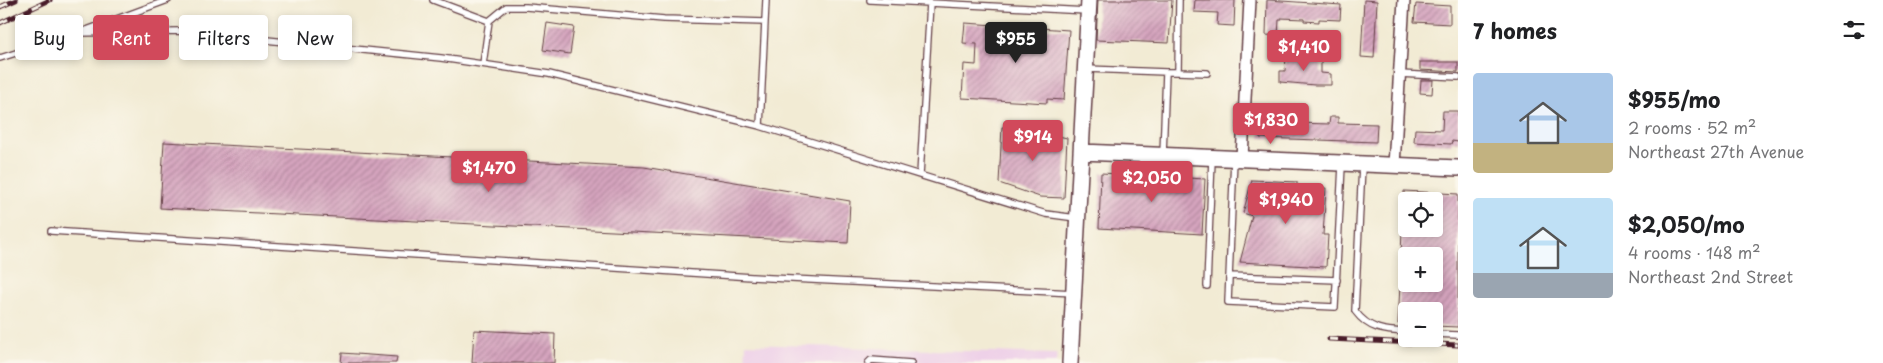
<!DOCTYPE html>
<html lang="en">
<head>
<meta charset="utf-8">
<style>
  body { margin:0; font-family:"Playpen Sans",sans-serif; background:#f2f2f2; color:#202124; height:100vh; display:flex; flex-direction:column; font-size:19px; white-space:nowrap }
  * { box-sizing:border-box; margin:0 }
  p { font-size:16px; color:#757577 }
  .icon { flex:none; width:28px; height:28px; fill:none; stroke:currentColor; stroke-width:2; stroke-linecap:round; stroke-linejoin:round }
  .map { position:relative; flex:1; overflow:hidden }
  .drawer { display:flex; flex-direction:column; background:#fff; width:425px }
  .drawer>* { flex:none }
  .banner { position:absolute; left:15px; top:15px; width:475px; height:45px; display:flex; gap:10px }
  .fabs { position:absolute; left:1398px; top:192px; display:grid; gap:10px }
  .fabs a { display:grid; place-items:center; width:45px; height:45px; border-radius:5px; background:#fff; box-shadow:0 2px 8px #0003; font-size:25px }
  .price { position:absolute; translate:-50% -42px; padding:0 11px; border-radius:5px; background:#d1495b; color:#fff; font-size:16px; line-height:32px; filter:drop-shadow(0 1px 2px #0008) }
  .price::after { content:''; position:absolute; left:50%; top:30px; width:15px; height:11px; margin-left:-8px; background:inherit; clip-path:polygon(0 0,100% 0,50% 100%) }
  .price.selected { background:#222; color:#fff }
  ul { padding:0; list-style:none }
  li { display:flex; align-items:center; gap:15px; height:125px; padding:0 15px }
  li span { display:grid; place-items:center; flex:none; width:140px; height:100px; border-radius:5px; color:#555 }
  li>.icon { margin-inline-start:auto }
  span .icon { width:60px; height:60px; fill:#fffc; stroke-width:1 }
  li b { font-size:21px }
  h2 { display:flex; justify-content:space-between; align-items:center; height:60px; padding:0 15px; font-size:21px }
  .tag { padding:0 18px; border-radius:5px; background:#fff; box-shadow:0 2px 8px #0003; font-size:18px; line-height:45px }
  .tag.selected { background:#d1495b; color:#fff }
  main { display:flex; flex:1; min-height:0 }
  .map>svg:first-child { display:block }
  .built { fill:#eed0e8 }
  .building { fill:url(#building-hatch) }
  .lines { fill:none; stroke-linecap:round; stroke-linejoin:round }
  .service-casing { stroke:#633e44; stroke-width:8 }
  .minor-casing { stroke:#633e44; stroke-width:14 }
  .tertiary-casing { stroke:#633e44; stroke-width:18 }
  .service { stroke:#fff; stroke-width:5.5 }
  .minor { stroke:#fff; stroke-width:11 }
  .tertiary { stroke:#fff; stroke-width:15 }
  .rail-casing { stroke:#4a1f2b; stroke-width:5 }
  .rail { stroke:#fbf7ec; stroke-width:3; stroke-dasharray:9; stroke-linecap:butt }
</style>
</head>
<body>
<main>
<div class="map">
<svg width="1458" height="363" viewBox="0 0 1458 363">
  <defs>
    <pattern id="building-hatch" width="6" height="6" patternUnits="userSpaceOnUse" patternTransform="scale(1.25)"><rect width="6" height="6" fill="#d5a4be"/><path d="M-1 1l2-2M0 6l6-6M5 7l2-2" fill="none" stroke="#af859b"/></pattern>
  </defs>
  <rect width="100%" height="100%" fill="#fbf7ec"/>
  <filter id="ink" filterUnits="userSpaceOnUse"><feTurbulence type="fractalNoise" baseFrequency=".02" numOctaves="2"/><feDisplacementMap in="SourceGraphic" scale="10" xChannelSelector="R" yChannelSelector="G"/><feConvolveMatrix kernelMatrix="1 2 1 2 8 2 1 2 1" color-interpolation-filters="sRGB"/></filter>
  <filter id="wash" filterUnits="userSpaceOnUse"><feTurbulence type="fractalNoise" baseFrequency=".0096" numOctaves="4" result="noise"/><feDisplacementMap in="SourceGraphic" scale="20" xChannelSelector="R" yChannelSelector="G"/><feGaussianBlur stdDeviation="1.12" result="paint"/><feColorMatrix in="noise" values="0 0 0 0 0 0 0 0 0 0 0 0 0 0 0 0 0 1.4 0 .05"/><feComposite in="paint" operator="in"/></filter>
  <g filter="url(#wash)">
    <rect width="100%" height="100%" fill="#f2ebd4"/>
    <path class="built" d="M746,344L1057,354L1056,363H745Z"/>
    <g id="blocks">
      <path class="building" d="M1098,0H1172L1169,43L1096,40Z
        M1195,0H1235L1234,26L1217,25L1218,13L1194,12Z
        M1267,0L1341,5L1340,20L1319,19V22L1304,21V19L1281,18V20H1279L1278,36L1266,35Z
        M1364,0L1377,1L1374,58L1361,57Z
        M1416,4L1450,6V24L1414,22Z
        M547,23L574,27L570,54L543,50Z
        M965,23L1069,30L1064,100L1047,99V103L962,98L964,64L976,65L977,44L963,43Z
        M1286,57L1321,60V73L1331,74V85H1315L1280,82V71H1285Z
        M1420,62H1458V72L1420,70Z
        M1421,80H1433L1432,94L1420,93Z
        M1443,111H1458V142L1452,141L1451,144L1414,142L1415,129L1442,130Z
        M1330,117H1338V123L1377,124L1376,142L1260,138V121L1281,122V120L1296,121V123L1329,124Z
        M1002,127H1020L1067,138L1064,198L1040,197L999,183Z
        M164,142L644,167L850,201L848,243L160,208Z
        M1101,173L1205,179L1202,234L1099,228Z
        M1252,180L1297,182V187L1326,188L1323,235H1328L1326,267L1240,262L1252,216L1243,213Z
        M1404,191L1458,194V327L1434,326V311H1406V324H1398L1400,284H1434V256H1401L1402,229H1434V201H1404Z
        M474,330L555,334L554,363H472Z
        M342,353L397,357L396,363H341Z"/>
    </g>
  </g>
  <g filter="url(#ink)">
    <use href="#blocks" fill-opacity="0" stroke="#633e44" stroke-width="1"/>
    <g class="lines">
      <g class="service-casing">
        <path id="service" d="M433,0L489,21L483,64
          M870,0L1087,11
          M489,21L506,7H526L664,19L765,22
          M84,31L168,0
          M0,58L79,33L179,31L441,58L549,74L760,126L1046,214L1076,218
          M1086,69L1166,72L1163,155
          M1166,72H1178L1179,0
          M1178,72L1207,73
          M1399,74L1458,77
          M760,126L766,0
          M1234,159L1228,302L1335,307L1342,165
          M1362,166L1355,311C1369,330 1385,331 1406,332
          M920,175L930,3
          M51,231L752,277L1074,293
          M1229,276L1337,280
          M1207,286L1212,159
          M1434,334L1458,335
          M868,363L871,360L911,363"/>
      </g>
      <g class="minor-casing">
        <path id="minor" d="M1242,158L1250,0
          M1394,165L1404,0"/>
      </g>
      <g class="tertiary-casing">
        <path id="tertiary" d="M1082,152L1458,168
          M1070,363L1089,0"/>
      </g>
      <use href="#service" class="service"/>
      <use href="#minor" class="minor"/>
      <use href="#tertiary" class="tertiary"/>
      <g class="rail-casing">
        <path id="rail" d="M0,7L16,0
          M0,23L50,0
          M1329,339L1458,345"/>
      </g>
      <use href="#rail" class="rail"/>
    </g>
  </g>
</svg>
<div class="fabs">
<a><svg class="icon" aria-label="locate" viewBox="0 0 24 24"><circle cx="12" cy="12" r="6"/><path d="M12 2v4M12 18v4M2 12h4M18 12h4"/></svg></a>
<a>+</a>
<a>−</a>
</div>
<b class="price selected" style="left:1016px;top:64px">$955</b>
<b class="price" style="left:1304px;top:72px">$1,410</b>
<b class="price" style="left:1271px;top:145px">$1,830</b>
<b class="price" style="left:1033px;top:162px">$914</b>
<b class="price" style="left:489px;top:193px">$1,470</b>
<b class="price" style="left:1152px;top:203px">$2,050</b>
<b class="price" style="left:1286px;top:225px">$1,940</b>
<div class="banner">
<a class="tag">Buy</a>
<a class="tag selected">Rent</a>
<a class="tag">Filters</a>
<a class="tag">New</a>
</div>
</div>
<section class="drawer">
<h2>7 homes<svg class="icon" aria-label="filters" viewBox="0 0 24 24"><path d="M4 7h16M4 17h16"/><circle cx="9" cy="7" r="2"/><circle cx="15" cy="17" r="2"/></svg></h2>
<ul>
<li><span style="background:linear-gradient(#a9c7e8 70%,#c2b280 0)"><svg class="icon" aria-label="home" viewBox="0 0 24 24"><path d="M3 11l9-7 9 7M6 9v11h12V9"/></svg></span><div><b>$955/mo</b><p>2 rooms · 52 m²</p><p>Northeast 27th Avenue</p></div></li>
<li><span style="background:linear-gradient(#bfe0f5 75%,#9aa5b1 0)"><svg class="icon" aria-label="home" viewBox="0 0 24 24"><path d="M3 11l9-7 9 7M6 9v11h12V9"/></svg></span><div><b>$2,050/mo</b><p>4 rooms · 148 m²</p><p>Northeast 2nd Street</p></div></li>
</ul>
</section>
</main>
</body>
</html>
